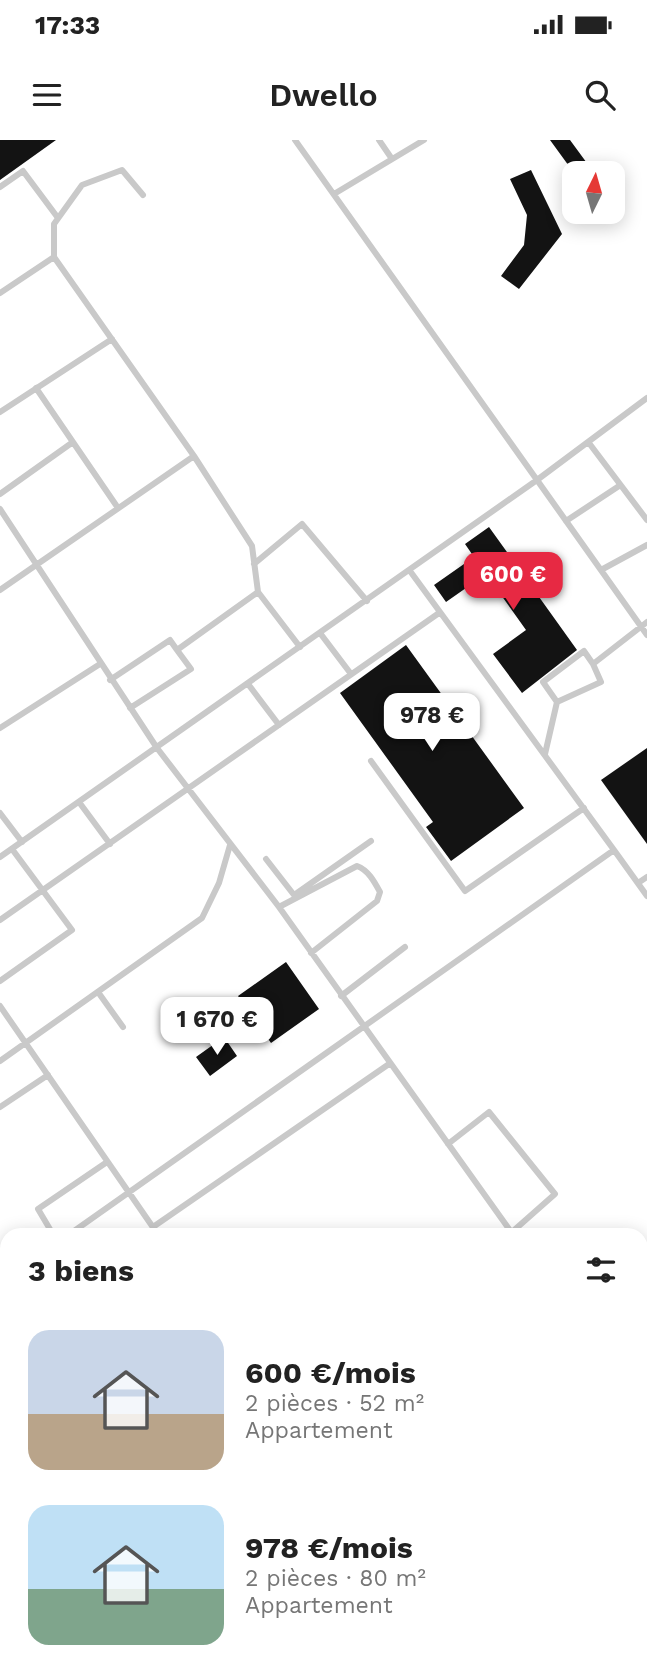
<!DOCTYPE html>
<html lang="fr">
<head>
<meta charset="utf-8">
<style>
  body { margin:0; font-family:"Work Sans",sans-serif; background:#f6f6f6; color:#222; height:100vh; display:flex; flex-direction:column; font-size:26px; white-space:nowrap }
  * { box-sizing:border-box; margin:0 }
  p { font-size:23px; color:#767676 }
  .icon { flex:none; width:38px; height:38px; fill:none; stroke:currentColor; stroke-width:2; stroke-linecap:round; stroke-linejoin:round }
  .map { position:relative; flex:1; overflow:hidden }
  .drawer { position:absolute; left:0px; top:1088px; width:648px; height:450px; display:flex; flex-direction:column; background:#fff; border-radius:21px 21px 0 0; box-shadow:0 4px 18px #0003 }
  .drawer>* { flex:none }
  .needle { width:46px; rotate:5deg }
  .buttons { position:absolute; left:562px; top:21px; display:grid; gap:14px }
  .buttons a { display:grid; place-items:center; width:63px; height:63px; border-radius:14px; background:#fff; box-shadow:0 4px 18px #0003; font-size:35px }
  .price { position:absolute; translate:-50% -60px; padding:0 16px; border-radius:14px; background:#fff; color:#222; font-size:23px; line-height:46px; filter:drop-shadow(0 2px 4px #0008) }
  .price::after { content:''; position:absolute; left:50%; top:42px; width:21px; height:16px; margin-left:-10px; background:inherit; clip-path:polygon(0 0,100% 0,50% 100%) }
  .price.on { background:#e72943; color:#fff }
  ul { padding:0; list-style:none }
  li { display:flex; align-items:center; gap:21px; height:175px; padding:0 28px }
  li span { display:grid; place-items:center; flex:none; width:196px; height:140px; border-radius:21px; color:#555 }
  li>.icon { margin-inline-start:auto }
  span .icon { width:84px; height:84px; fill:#fffc; stroke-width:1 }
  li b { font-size:30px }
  h2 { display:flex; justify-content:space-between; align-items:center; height:84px; padding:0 28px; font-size:30px }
  .status { display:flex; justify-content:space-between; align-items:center; height:49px; padding:0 35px; background:#fff; direction:ltr }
  .status svg { height:19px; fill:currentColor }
  header { display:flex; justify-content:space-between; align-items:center; height:91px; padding:0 28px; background:#fff; font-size:32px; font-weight:600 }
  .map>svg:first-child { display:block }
  .building { fill:#131313 }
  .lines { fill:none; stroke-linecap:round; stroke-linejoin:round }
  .service { stroke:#c9c9c9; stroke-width:6 }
</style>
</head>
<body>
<div class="status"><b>17:33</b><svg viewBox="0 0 49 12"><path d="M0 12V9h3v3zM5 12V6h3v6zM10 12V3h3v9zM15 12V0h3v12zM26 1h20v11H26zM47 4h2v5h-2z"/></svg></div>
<header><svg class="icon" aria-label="menu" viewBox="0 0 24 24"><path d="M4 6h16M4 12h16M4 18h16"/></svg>Dwello<svg class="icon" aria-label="search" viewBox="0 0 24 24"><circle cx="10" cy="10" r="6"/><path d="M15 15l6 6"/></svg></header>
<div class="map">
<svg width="647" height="1537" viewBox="0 0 647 1537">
  <rect width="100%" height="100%" fill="#fff"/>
  <path class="building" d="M0,0H56L0,40Z
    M550,0H570L592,30L587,33H574Z
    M531,30L562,94L519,149L501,136L524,105L527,75L510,39Z
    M489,387L577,510L522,553L493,514L526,490L486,434L446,462L434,445L474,417L465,404Z
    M406,505L524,668L451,721L426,687L433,682L340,553Z
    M647,608V704L601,640Z
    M286,822L319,869L271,903L238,856Z
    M224,897L237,916L210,936L196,917Z"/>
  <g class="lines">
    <path class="service" d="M379,0L392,19
      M0,47L23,31L58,78
      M334,54L424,0
      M54,117L194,316L252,406L258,452L177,510L170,500L110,540
      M0,153L54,117V84L82,45L122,30L143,55
      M36,248L118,368
      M647,258L537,340L647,495
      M0,272L112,199
      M589,303L647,380
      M0,354L73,302
      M0,369L157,608L279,767L514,1096
      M566,381L619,346
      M254,424L302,384L367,461
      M601,430L647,405
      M0,450L194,316
      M258,452L300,507
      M320,493L351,534
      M248,544L279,585
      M557,562L601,542L593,524
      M130,568L191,529L177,510
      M0,588L100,524
      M545,614L557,562L543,542L584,511L593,524L647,482
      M371,621L465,751L584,668
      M79,662L110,704
      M0,673L22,702
      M614,710L647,756
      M0,717L537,340L295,0
      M266,719L294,755
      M638,743L647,737
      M297,753L371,701
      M279,767L357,726C368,730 374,741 380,752L377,761L311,813
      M0,780L439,473
      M0,841L72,790L12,709
      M98,852L123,887
      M341,856L405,807
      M0,866L159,1096
      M0,921L202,778L219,743L230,705
      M0,967L48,935
      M448,1004L489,972L555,1054L512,1092
      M153,1087L389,924
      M54,1096L38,1069L107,1022
      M67,1096L614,710L410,431
      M0,1141L7,1137
      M640,1268L647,1276
      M640,1284L647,1279
      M0,1334L7,1329
      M0,1352L7,1361
      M0,1422L7,1432
      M0,1500L7,1495
      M83,1531L88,1537
      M478,1531L482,1537
      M292,1537L300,1531"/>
  </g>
</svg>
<div class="buttons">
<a><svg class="needle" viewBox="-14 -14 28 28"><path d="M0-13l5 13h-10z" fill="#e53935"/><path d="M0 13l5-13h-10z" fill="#767676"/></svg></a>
</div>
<b class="price on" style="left:513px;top:472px">600 €</b>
<b class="price" style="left:432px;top:613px">978 €</b>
<b class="price" style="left:217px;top:917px">1 670 €</b>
<section class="drawer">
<h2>3 biens<svg class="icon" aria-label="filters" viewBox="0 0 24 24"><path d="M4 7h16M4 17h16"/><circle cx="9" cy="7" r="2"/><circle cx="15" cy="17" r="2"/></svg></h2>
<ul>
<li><span style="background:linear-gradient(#c9d6e8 60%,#b9a48a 0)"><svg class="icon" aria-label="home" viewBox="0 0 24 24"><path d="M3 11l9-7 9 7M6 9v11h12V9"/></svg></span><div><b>600 €/mois</b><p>2 pièces · 52 m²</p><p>Appartement</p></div></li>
<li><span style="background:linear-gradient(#bfe0f5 60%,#7fa58c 0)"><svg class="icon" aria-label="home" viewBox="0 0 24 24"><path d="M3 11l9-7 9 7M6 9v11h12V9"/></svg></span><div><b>978 €/mois</b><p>2 pièces · 80 m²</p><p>Appartement</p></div></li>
</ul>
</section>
</div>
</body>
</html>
